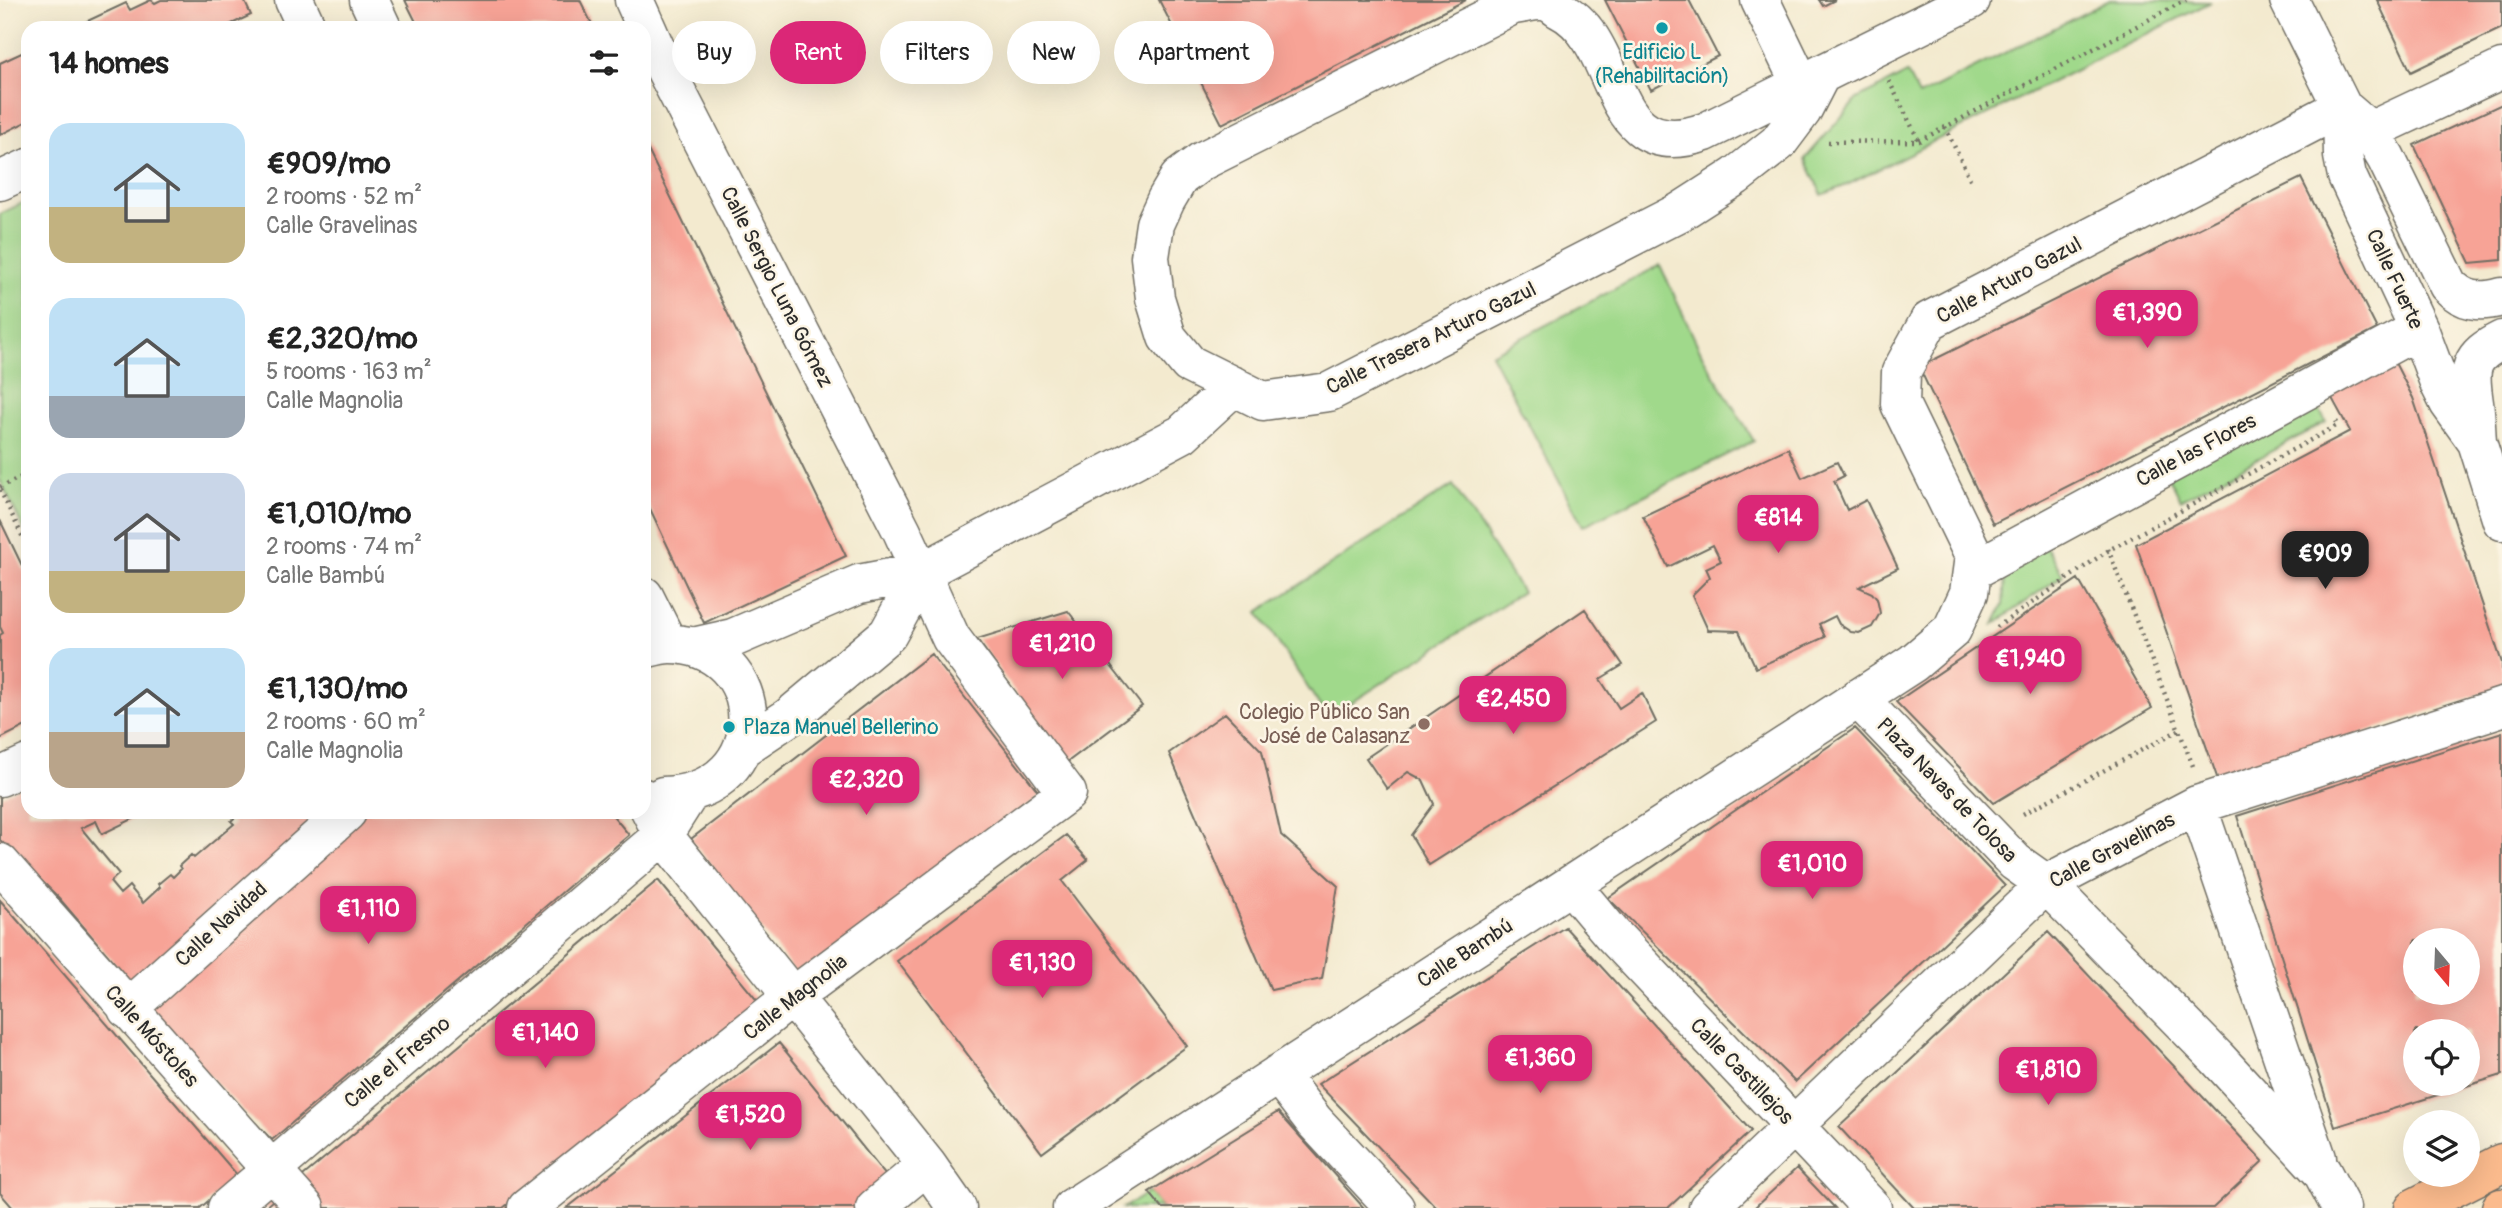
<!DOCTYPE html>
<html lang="en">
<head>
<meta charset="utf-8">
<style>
  body { margin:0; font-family:Pangolin,sans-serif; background:#f6f6f6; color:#222; height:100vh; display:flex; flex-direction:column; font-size:26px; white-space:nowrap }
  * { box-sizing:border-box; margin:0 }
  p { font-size:23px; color:#767676 }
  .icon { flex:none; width:38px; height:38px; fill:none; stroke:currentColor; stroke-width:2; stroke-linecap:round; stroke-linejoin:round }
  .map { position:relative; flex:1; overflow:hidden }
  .drawer { position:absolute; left:21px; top:21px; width:630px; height:798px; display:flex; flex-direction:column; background:#fff; border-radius:21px; box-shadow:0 7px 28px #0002 }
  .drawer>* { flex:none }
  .hud { position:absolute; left:672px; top:21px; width:665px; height:63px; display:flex; gap:14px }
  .needle { width:46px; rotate:161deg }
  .tools { position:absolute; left:2403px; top:928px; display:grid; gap:14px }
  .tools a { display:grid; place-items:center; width:77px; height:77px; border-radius:50%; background:#fff; box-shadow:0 7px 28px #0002; font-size:35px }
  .price { position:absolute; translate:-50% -60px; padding:0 16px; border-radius:14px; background:#db2777; color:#fff; font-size:23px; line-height:46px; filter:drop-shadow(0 2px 4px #0008) }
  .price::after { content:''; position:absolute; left:50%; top:42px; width:21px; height:16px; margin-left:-10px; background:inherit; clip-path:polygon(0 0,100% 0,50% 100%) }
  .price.selected { background:#222; color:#fff }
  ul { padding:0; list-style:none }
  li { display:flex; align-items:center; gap:21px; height:175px; padding:0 28px }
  li span { display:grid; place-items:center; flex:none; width:196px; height:140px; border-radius:21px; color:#555 }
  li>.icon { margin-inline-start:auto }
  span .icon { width:84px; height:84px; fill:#fffc; stroke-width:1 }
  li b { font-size:30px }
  h2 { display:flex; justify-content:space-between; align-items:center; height:84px; padding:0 28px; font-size:30px }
  .chip { padding:0 24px; border-radius:32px; background:#fff; box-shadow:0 7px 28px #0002; font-size:24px; line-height:63px }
  .chip.selected { background:#db2777; color:#fff }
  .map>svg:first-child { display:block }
  .green { fill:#a0d98b; stroke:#66825b; stroke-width:2 }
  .building { fill:#f7a396; fill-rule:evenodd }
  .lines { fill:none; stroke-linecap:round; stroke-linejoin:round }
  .minor-casing { stroke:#716e64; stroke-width:41 }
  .highway-casing { stroke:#716e64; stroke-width:41 }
  .path { stroke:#716e64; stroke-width:4.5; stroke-dasharray:2 5; stroke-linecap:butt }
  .minor { stroke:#fff; stroke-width:38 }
  .highway { stroke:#fbbb8d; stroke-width:38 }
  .culture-dot { fill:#0f9aa8; stroke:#fcf5e5; stroke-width:2.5 }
  .education-dot { fill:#8d6e63; stroke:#fcf5e5; stroke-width:2.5 }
  .labels { text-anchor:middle; stroke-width:5; stroke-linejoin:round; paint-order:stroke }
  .culture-label { font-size:21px; fill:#0d838f; stroke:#fcf5e5 }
  .street-label { font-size:21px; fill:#2b2b2b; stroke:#fcf5e5 }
  .education-label { font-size:21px; fill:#785e54; stroke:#fcf5e5; text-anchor:end }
</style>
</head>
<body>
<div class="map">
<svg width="2502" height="1208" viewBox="0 0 2502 1208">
  <rect width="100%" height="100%" fill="#fcf5e5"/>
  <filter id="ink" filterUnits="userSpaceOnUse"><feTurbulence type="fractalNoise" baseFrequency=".0143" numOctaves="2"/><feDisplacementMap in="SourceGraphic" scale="14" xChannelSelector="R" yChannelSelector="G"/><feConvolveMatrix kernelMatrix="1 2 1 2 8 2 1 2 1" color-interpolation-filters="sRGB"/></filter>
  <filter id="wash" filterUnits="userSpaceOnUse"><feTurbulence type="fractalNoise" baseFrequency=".00686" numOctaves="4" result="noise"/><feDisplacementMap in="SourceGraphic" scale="28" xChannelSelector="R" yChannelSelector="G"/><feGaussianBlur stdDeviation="1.57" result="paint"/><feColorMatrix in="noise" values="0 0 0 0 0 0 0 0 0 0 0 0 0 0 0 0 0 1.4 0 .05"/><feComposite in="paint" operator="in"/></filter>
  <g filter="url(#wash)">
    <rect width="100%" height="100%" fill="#f3eacf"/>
    <path class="green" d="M2110,0L2211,2L1847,185L1822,195L1805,159L1857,99L1907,73L1919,96Z
      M28,200V538L0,480V214Z
      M1660,265L1703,357L1754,441L1583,526L1491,354Z
      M2312,397L2326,422L2181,500L2167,474Z
      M1453,485L1522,592L1328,718L1258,612Z
      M2042,540L2063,575L1994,624L2003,605L2006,561Z
      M1149,1192L1162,1208H1123Z"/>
    <g id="blocks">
      <path class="building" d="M151,0L155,3L161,0H244L251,15L223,28H83L81,24L126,3L130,10Z
        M405,0H580L594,28H419Z
        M1159,0H1466L1222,124Z
        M1605,0H1689L1718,56L1651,90Z
        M1819,0H1835L1823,6Z
        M2377,0H2502V28L2411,72Z
        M28,50V121L0,135V63Z
        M2502,104V260L2470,263L2414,145Z
        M644,142L846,556L704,623L644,496Z
        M2301,178L2377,329L1993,524L1919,367Z
        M2391,355L2413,398L2502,663V687L2218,780L2136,544L2350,431L2327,389Z
        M1788,448L1802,478L1837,462L1844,476L1834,481L1847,510L1866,500L1898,568L1859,587L1872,593L1877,599L1880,613L1872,627L1859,633L1851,632L1839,624L1835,616L1819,624L1825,637L1756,668L1739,631L1708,630L1692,595L1710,577L1706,568L1721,561L1713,545L1668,567L1643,516Z
        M0,520L28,578V725L0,739V635L3,633L0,627Z
        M2078,579L2152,708L1994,803L1896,702Z
        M1585,609L1623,665L1600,679L1619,708L1642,693L1656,722L1429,865L1411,835L1434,804L1423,780L1408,772L1387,789L1366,758Z
        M1068,611L1142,706L1066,763L977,639Z
        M931,654L1041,795L801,980L691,839Z
        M1225,713L1262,751L1281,835L1338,886L1322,979L1271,990L1169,753Z
        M1855,728L2005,886L1795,1082L1608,898Z
        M2502,732V1075L2335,1127L2237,816ZM2415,940H2468V992H2415ZM2415,1031H2468V1083H2415Z
        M28,782V812H158L149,816L147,812L102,834L96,821L81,828L119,874L110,882L120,894L129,886L143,903L160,887L158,884L170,874L173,877L181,869L179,866L191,855L194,858L234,824L231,821L241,812H335L135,987L59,898L0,840V797Z
        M364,812H610L629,835L272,1140L145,1010Z
        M1066,835L1088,860L1062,881L1187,1046L1042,1153L897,961Z
        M658,880L760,1004L503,1208H323L298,1180Z
        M0,900L238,1176L200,1208H13L0,1193Z
        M1565,927L1751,1131L1668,1208H1437L1318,1084Z
        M2048,932L2263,1161L2213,1208H1914L1839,1127Z
        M779,1043L895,1187L869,1208H567Z
        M1278,1112L1364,1208H1162L1149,1192Z
        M1797,1168L1835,1208H1754Z
        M273,1200L281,1208H264Z"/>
    </g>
  </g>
  <g filter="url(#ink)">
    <use href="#blocks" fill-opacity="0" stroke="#716e64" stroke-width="2"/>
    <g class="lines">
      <g class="minor-casing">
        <path id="minor" d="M294,0L307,28
          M369,0L382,28
          M1760,0L1801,85
          M2289,0L2342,107L2370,131L2386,158L2448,285C2464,302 2480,303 2502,297
          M1820,76L1802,111L1778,143L1736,176L1680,212L1329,392L1263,401L1189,364L1167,337L1155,298L1150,257L1155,224L1166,200L1179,178L1202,161L1513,5C1522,4 1536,0 1545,1C1549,2 1555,6 1559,9C1626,42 1602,167 1705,132L1971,0
          M2342,107L2343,156L2347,176L2419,329L2440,385L2449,403L2477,442L2502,521
          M2370,131L2502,69
          M0,181L28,168
          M2477,442C2476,429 2476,416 2474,403C2469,368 2468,357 2502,340
          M1972,571L2419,329
          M644,596L668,644
          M693,647L733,638L859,584L922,572L1182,434L1234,386
          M644,649C652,647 662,644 670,644C770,645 779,792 663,796
          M1858,698L2015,862L2046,884L2217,1058L2322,1172L2341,1208
          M744,747L789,717L888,634L922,572
          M0,777L28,764
          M644,798L663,835L927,1165L957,1208
          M2197,805L2317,1158
          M0,863L305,1208
          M1571,885L1612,934L1872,1208
          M127,1009L347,812
          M1278,1074L1314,1121L1395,1208
          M227,1208L663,835L689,794
          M527,1208L791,998L1067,793L951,638L902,531L662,63L634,0
          M875,1208L927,1165
          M1072,1208L1913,663L1952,630L1969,593L1974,556L1900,404L1901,372L1929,321L2342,107
          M1708,1208L2046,884L2197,805L2502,707"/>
      </g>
      <g class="highway-casing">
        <path id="highway" d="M2414,1208L2502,1163
          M2501,1208H2502"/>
      </g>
      <path class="path" d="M1889,81L1919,141
        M1945,127L1972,183
        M1828,142L1919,141L2186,0
        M0,487L28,474
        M0,490L28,548
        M2108,549L2193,766
        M1997,627L2109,550L2338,425L2335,419
        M2023,814L2179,730"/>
      <use href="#minor" class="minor"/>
      <use href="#highway" class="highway"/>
    </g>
  </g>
  <g class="culture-dot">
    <circle cx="1662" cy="28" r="7"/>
    <circle cx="729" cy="727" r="7"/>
  </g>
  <circle class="education-dot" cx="1424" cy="724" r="7"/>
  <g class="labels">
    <g class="culture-label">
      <text x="1662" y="59">Edificio L<tspan x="1662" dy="24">(Rehabilitación)</tspan></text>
      <text x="743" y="734" text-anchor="start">Plaza Manuel Bellerino</text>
    </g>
    <g class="street-label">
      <text transform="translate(2395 279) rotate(65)" y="7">Calle Fuerte</text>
      <text transform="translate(2009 280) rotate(-28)" y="7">Calle Arturo Gazul</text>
      <text transform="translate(777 287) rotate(63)" y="7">Calle Sergio Luna Gómez</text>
      <text transform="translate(1431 338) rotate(-26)" y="7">Calle Trasera Arturo Gazul</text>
      <text transform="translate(2196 450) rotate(-28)" y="7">Calle las Flores</text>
      <text transform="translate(1947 790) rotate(46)" y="7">Plaza Navas de Tolosa</text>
      <text transform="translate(2112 850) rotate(-28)" y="7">Calle Gravelinas</text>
      <text transform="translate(221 924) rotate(-42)" y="7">Calle Navidad</text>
      <text transform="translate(1465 953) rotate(-33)" y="7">Calle Bambú</text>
      <text transform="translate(795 997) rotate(-38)" y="7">Calle Magnolia</text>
      <text transform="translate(152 1036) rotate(48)" y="7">Calle Móstoles</text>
      <text transform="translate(397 1062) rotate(-40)" y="7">Calle el Fresno</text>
      <text transform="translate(1742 1071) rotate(46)" y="7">Calle Castillejos</text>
    </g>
    <g class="education-label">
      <text x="1410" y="719">Colegio Público San<tspan x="1410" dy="24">José de Calasanz</tspan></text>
    </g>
  </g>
</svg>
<div class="tools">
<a><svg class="needle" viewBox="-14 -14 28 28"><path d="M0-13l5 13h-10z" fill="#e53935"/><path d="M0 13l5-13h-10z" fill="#767676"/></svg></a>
<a><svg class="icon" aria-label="locate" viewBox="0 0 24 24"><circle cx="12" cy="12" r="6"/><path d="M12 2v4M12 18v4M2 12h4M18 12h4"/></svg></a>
<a><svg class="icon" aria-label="layers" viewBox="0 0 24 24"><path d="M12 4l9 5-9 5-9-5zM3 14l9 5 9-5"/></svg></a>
</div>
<b class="price" style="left:2147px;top:350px">€1,390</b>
<b class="price" style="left:1778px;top:555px">€814</b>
<b class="price selected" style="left:2325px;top:591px">€909</b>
<b class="price" style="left:1062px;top:681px">€1,210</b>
<b class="price" style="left:2030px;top:696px">€1,940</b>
<b class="price" style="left:1513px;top:736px">€2,450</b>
<b class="price" style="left:866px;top:817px">€2,320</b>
<b class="price" style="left:1812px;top:901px">€1,010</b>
<b class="price" style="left:368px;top:946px">€1,110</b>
<b class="price" style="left:1042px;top:1000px">€1,130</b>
<b class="price" style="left:545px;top:1070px">€1,140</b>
<b class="price" style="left:1540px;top:1095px">€1,360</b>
<b class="price" style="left:2048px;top:1107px">€1,810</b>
<b class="price" style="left:750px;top:1152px">€1,520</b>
<div class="hud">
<a class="chip">Buy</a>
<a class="chip selected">Rent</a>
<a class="chip">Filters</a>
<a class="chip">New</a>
<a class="chip">Apartment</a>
</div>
<section class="drawer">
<h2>14 homes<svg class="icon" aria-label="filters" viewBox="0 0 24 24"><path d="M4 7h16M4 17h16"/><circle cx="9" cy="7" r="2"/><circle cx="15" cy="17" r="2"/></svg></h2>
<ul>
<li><span style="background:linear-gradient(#bfe0f5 60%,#c2b280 0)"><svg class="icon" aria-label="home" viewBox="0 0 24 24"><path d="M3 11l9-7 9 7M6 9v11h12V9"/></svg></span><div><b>€909/mo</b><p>2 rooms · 52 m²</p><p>Calle Gravelinas</p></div></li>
<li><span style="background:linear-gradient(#bfe0f5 70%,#9aa5b1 0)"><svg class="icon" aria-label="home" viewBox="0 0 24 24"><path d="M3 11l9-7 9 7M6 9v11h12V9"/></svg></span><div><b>€2,320/mo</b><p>5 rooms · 163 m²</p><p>Calle Magnolia</p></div></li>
<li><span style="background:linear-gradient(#c9d6e8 70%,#c2b280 0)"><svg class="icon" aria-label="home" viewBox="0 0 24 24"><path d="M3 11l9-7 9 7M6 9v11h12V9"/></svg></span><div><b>€1,010/mo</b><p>2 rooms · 74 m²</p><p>Calle Bambú</p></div></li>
<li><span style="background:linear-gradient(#bfe0f5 60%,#b9a48a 0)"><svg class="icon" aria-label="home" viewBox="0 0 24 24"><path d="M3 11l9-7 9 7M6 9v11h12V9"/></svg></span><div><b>€1,130/mo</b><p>2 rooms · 60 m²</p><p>Calle Magnolia</p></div></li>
</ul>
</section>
</div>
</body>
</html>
